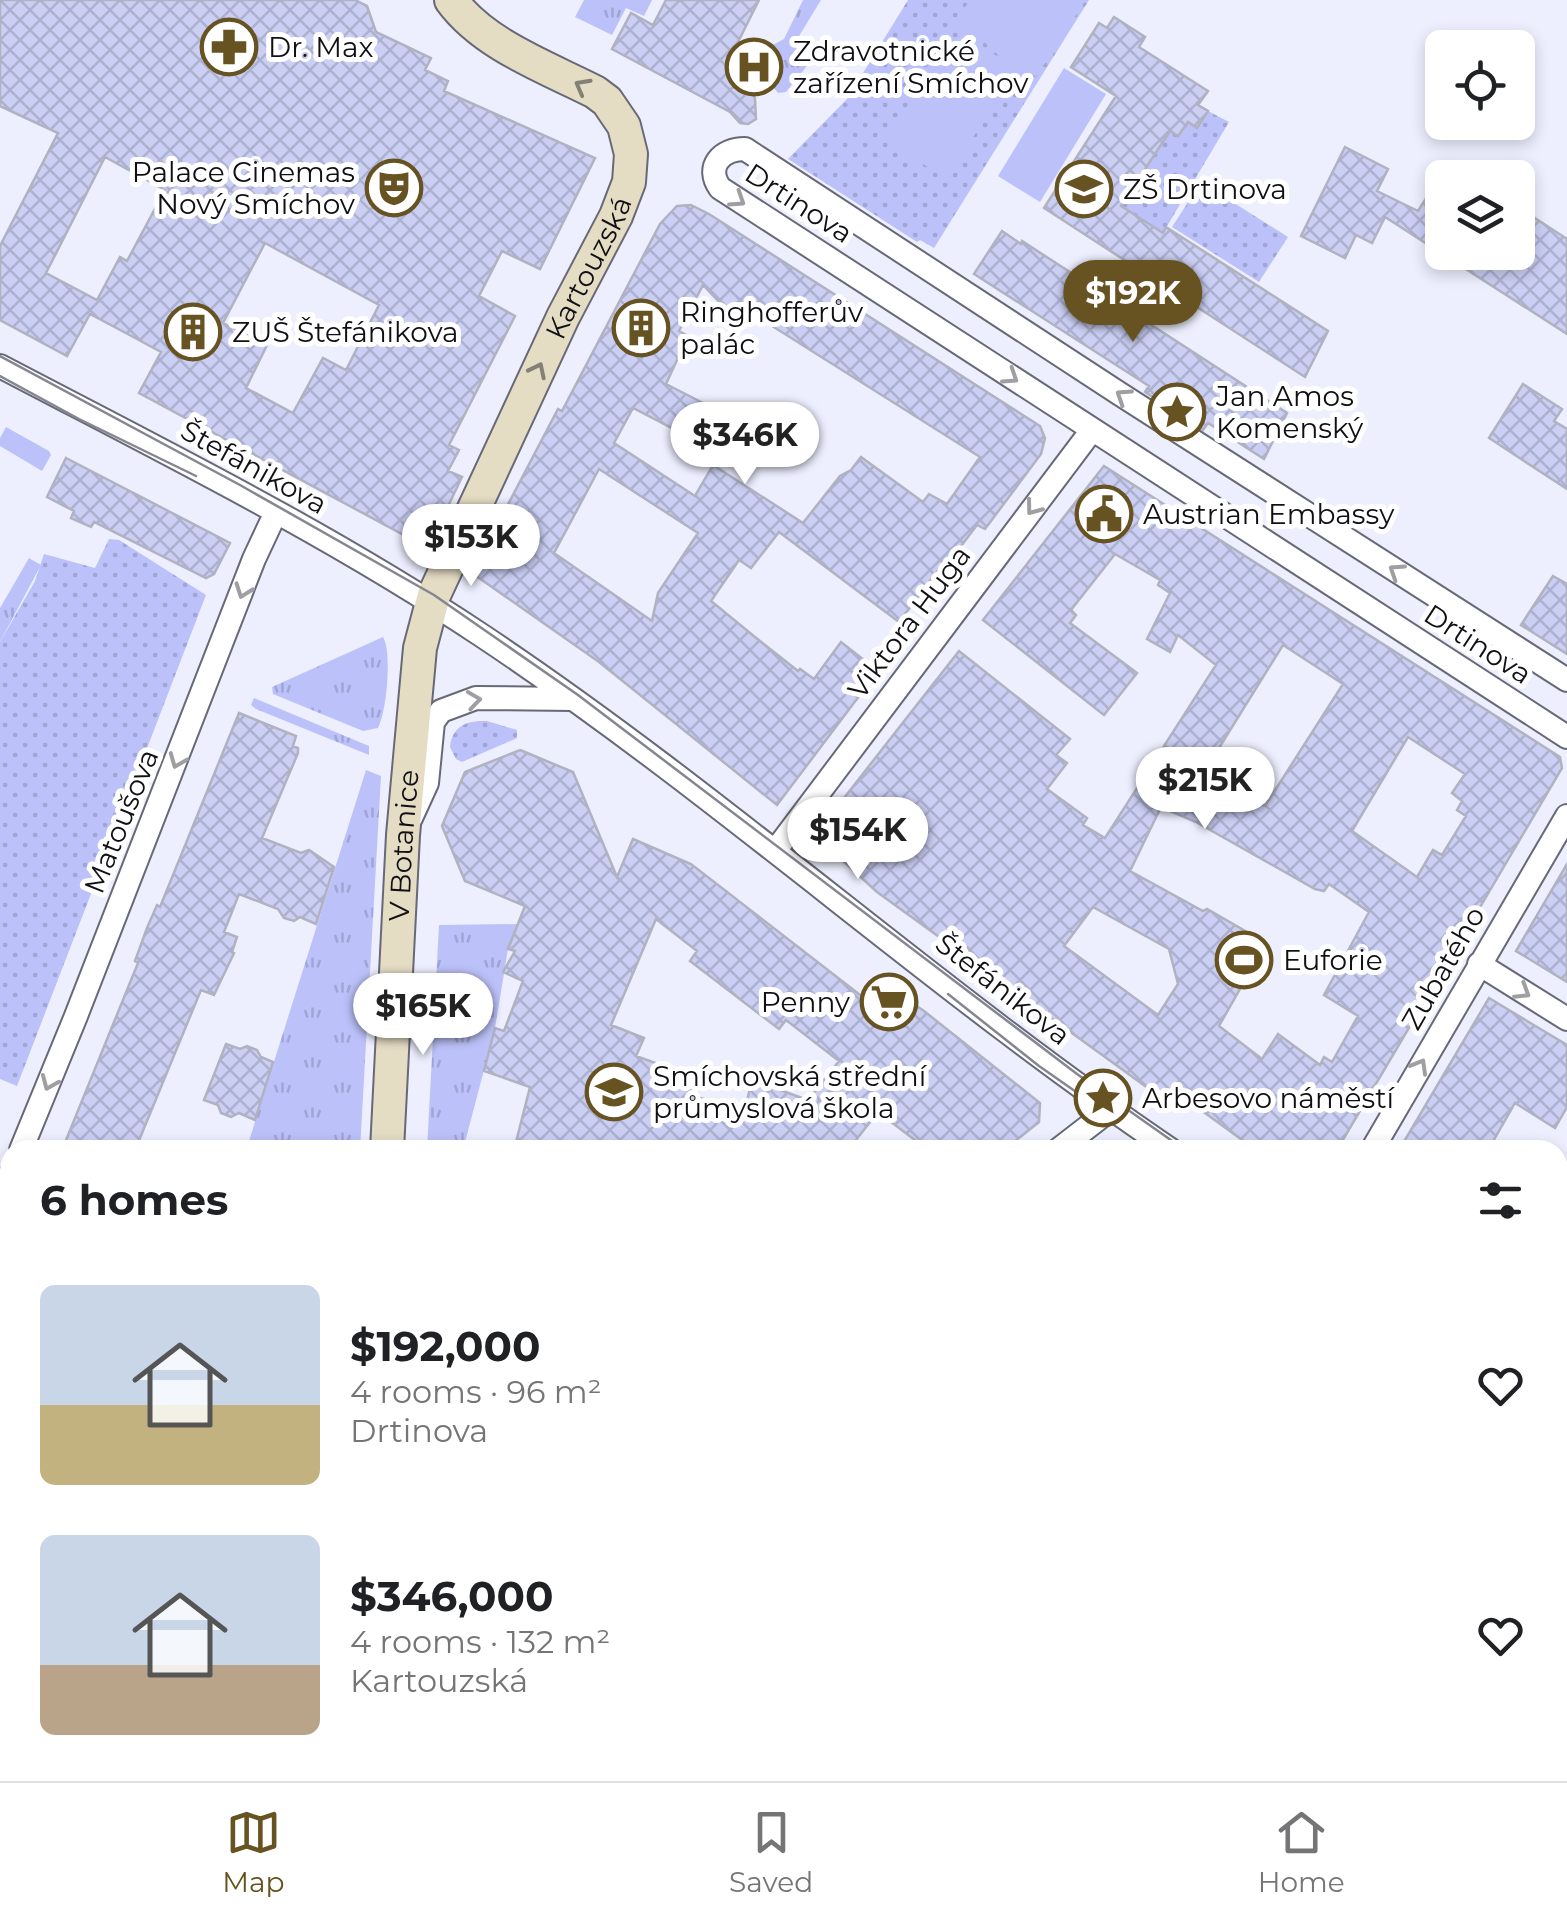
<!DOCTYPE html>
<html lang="en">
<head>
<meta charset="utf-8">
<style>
  body { margin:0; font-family:Montserrat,sans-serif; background:#f6f6f6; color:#202124; height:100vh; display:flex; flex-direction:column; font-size:38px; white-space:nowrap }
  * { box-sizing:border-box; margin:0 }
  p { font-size:32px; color:#757577 }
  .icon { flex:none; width:55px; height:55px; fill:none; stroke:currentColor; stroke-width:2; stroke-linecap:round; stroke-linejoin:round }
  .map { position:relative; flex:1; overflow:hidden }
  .panel { position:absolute; left:0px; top:1140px; width:1568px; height:642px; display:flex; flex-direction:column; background:#fff; border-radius:30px 30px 0 0; box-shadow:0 5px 15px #0003 }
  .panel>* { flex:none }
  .controls { position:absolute; left:1425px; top:30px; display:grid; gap:20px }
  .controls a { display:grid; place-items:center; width:110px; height:110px; border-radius:15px; background:#fff; box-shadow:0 5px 15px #0003; font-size:50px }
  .price { position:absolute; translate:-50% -85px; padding:0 22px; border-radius:35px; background:#fff; color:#222; font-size:32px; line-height:65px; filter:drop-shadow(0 2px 5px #0008) }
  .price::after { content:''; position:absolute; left:50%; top:60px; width:30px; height:22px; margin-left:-15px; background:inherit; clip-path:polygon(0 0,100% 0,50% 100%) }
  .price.current { background:#675322; color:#fff }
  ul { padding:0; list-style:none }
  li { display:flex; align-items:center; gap:30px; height:250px; padding:0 40px }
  li span { display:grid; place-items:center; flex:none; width:280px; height:200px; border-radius:15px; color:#555 }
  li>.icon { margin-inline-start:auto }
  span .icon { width:120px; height:120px; fill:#fffc; stroke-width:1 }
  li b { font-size:42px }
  h2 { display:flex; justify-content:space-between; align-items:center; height:120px; padding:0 40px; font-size:42px }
  .menu { display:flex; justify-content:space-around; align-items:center; height:140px; border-top:2px solid #e0e0e0; background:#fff; font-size:28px; color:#757577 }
  .menu a { display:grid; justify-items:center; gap:5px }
  .menu .current { color:#675322 }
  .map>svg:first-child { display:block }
  .grass { fill:url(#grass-tufts) }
  .park { fill:url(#park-dots) }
  .pitch { fill:#bcc1f9 }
  .building { fill:url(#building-cross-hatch); stroke:#b0b2c0; stroke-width:2.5; fill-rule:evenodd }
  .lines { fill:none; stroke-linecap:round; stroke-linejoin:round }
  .street-casing { stroke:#676976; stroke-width:26 }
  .secondary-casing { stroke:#676976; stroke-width:36 }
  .street { stroke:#fff; stroke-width:22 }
  .secondary { stroke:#e5dcc4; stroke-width:32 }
  .tram { stroke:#858691; stroke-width:2.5 }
  .oneway { stroke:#858075 }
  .oneway2 { stroke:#9f9fa1 }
  .labels { text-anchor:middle; stroke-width:10; stroke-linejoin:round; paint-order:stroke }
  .poi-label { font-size:28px; fill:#0f0f14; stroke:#fff; text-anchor:start }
  .street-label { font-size:28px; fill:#0f0f14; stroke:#fff }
</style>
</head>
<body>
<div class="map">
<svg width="1567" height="1781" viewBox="0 0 1567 1781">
  <defs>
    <pattern id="grass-tufts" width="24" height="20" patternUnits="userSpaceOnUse" patternTransform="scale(2.5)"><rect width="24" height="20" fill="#bcc1f9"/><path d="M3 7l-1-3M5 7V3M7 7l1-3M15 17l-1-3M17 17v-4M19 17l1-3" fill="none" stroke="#a0a5d5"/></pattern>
    <pattern id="park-dots" width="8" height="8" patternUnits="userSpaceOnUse" patternTransform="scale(2.5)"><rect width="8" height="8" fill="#bcc1f9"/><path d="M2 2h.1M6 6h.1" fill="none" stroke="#a0a5d5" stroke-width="1.8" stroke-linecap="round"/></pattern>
    <pattern id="building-cross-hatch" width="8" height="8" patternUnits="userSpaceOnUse" patternTransform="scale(2.5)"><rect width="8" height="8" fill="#cbcff4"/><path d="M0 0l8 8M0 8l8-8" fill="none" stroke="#adb1d0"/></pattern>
  </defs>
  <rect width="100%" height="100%" fill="#edefff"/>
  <path class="grass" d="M584,0H652L644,16L626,8L612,35L575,17Z
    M803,0H821L796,41L815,56L786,92L778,93L767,80L765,49L784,39Z
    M6,427L49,451L51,455L42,471L0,446V438Z
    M29,558L41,565L0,642V608Z
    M383,637C392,651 387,711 378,728L363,731L273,694L272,687Z
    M254,698L369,746V755L256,709L251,705Z
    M366,770L381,776L360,1150H277L249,1141Z
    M518,924L508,949L495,1028L463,1150H427L439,925Z"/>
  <path class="park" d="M908,0H1089L934,248L920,240L917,242L788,159L847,99Z
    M1208,111L1229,122L1163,233L1106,196L1138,181L1170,131L1179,136L1188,122L1197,128Z
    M1201,182L1288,237L1259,282L1172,227Z
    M109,539L119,540L206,595L17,1086L0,1079V642L35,581L44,554L95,568Z
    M487,721L517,730V738L462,762L456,759L450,747C452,726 467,720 487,721Z
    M0,1722L10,1726V1772L121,1773L141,1781H0Z"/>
  <path class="pitch" d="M970,0H1067L1080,9L1036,77L955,23Z
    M960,32L1017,69L946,179L888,141Z
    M1064,68L1106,94L1040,202L998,176Z"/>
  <path class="building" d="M0,0H355L367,6L376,32L431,58L425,70L448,81L444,91L595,158L540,269L502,251L479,296L515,316L449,445L459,450L448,471L462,477L428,548L139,393L161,352L137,339L90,314L67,356L0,320V246L58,133L0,106ZM105,157L165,190L127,261L120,257L97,300L46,273ZM265,243L379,305L346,370L323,358L293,413L246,388L267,345L223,323Z
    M666,0H759L727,64L748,78L755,99L756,119L748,124L740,123L730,112L612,49L631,13L653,25Z
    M1114,17L1145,37L1139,47L1208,91L1198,105L1208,111L1197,128L1188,122L1178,136L1170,131L1121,206L1163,233L1166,227L1328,331L1305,377L1044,208L1116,96L1071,67L1099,23L1107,28Z
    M1345,147L1388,169L1377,191L1418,211L1442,173V252H1518V207L1567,239V334L1385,217L1372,243L1356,235L1345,258L1301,236Z
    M691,205L709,214L1040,426L1045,438L1041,454L985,529L977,525L958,550L955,548L899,622L779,532L751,568L739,560L711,601L755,637L798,671L800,669L814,679L841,642L878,671L777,805L599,662L472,573L558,409L562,411L660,224L677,206ZM703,285L725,308L731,312L742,307L980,457L947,504L929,494L923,502L861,457L851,470L840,476L803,523L713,465L695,496L614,443L633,408L720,453L738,421L666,384L688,336L679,331ZM599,469L698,533L658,593L652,621L554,553Z
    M1002,231L1021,244L1022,241L1287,413L1264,459L1208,423L1203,430L1145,392L1149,386L974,274Z
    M1523,384L1562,409L1554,421L1567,429V489L1489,438Z
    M66,458L230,543L214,574L206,578L94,522L91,527L71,518L74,511L47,497Z
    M1104,466L1560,757L1562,768L1337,1150H1256L1176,1092L1170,1104L877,892L815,835L959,651L1070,739L1056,755L1067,763L1047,789L1087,818L1083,825L1105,838L1216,665L1178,635L1170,652L1147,639L1170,593L1158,585L1160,580L1115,554L1071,610L1076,615L1070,623L1137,673L1104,715L983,620ZM1283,645L1343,684L1265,806L1201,777ZM1408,737L1465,774L1452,793L1462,801L1457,810L1466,816L1442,855L1433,850L1417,877L1352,831ZM1161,807L1196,822L1315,889L1324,891L1329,884L1369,912L1324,995L1358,1016L1332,1062L1324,1057L1320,1065L1278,1034L1262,1059L1219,1026L1266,943L1207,909L1203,911L1130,871ZM1093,907L1169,949L1178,984L1158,1015L1064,946Z
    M1553,576L1567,584V654L1521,625Z
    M239,713L296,736L293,746L298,748V753L262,838L301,853L309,850L334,867L316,924L300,917L294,921L284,918L278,909L239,894L224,932L237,937L232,952L234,953L214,995L201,990L135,1150H62L138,963L135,961L147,928L157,905L160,907Z
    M520,750L573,772L617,877L633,839L691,864L864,998L879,980L924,1011L1040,1103L1039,1122L1004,1150H928L878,1112L848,1150H514L530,1087L484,1071L495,1028L504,1031L523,981L503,972L515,951L508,949L525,906L465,881L442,826L465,772ZM656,919L697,951L690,961L779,1029L786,1020L839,1061L808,1100L752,1080L744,1113L692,1095L696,1085L681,1079L683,1073L636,1056L644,1038L611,1025Z
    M1567,864V982L1516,951Z
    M1489,998L1567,1045V1107L1555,1128L1515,1103L1488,1150H1399Z
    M226,1044L240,1049L247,1046L257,1050L261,1057L273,1062L255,1120L239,1113L231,1117L221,1113L218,1105L204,1100Z"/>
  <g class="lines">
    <g class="street-casing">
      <path id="street" d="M0,366C162,451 328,533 481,635C720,794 933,989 1171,1150
        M1567,680L1120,394L745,149C721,149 705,167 720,188L1567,737
        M411,818L427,783L433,722L441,711L476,698L573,699
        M775,851L1092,430
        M1479,964L1567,1019
        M21,1150L76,1016L254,559L276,512
        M1058,1150L1111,1109
        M1372,1150L1567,816
        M0,1201L10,1175
        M1558,1391L1567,1397
        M278,1772L299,1781
        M572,1781L575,1772
        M1007,1781L1010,1772
        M1336,1781L1338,1772"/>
    </g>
    <g class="secondary-casing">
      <g id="secondary">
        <path id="s1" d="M387,1150L403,835L420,648L434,595L563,317L616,216L629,182L631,154L624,126L607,101L595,92C546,67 484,45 451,0"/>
        <path d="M0,1215L10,1218"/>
        <path d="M0,1667L10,1671"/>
        <path d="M1558,1714L1567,1718"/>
        <path d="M227,1781L231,1772"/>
      </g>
    </g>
    <use href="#street" class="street"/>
    <use href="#secondary" class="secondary"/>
    <path class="tram" d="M0,356L240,485L434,595L578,695L1077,1074L1185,1150
      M0,376L79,419L196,476
      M948,994L1039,1066L1112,1117
      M1558,1384L1567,1390"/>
  </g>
  <defs><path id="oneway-chevron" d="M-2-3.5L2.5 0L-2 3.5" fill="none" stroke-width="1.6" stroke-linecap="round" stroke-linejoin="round" transform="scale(2.5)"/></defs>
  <g class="oneway">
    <use href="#oneway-chevron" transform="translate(582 86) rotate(-151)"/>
    <use href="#oneway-chevron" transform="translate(538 370) rotate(-64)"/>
  </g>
  <g class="oneway2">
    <use href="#oneway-chevron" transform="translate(738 200) rotate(33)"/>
    <use href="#oneway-chevron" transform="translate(1011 377) rotate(33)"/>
    <use href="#oneway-chevron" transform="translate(1123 396) rotate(-147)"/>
    <use href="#oneway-chevron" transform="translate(1033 508) rotate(127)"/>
    <use href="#oneway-chevron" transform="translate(1396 571) rotate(-147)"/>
    <use href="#oneway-chevron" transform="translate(243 591) rotate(110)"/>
    <use href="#oneway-chevron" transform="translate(474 700) rotate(-8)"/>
    <use href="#oneway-chevron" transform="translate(177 761) rotate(112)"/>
    <use href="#oneway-chevron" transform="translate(1523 992) rotate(32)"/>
    <use href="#oneway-chevron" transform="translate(1420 1066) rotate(-60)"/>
    <use href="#oneway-chevron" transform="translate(49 1083) rotate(113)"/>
  </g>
  <defs>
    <g id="pharmacy-ring" transform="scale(2.875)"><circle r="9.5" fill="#fff" stroke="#675322" stroke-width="1.5"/><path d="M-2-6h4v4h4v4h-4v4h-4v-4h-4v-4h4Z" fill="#675322"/></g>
    <g id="hospital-ring" transform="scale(2.875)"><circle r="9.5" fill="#fff" stroke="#675322" stroke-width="1.5"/><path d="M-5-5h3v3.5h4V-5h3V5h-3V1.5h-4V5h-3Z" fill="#675322"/></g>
    <g id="theatre-ring" transform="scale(2.875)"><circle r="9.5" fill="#fff" stroke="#675322" stroke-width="1.5"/><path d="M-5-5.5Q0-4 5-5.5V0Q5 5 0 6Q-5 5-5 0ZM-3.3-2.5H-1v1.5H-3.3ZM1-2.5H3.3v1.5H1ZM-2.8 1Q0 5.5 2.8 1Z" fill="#675322"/></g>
    <g id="school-ring" transform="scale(2.875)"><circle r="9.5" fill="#fff" stroke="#675322" stroke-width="1.5"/><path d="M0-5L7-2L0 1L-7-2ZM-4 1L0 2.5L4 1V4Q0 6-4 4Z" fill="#675322"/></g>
    <g id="building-ring" transform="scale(2.875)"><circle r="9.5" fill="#fff" stroke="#675322" stroke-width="1.5"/><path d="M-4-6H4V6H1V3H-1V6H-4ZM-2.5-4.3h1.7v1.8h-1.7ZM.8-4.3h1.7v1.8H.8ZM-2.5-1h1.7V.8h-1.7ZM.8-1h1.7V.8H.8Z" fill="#675322"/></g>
    <g id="sight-ring" transform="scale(2.875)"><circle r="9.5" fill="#fff" stroke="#675322" stroke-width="1.5"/><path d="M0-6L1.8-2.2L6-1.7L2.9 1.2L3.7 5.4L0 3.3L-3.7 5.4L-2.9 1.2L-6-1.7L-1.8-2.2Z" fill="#675322"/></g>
    <g id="civic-ring" transform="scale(2.875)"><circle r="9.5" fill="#fff" stroke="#675322" stroke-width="1.5"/><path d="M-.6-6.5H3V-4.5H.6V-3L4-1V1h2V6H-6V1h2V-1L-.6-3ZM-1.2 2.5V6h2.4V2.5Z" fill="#675322"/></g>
    <g id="stadium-ring" transform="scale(2.875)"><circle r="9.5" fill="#fff" stroke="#675322" stroke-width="1.5"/><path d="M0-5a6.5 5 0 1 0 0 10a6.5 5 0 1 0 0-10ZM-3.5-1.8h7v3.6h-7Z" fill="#675322"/></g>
    <g id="supermarket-ring" transform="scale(2.875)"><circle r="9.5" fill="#fff" stroke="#675322" stroke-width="1.5"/><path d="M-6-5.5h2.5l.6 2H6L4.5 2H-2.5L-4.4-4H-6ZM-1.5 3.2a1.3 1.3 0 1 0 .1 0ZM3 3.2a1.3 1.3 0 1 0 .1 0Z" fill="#675322"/></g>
  </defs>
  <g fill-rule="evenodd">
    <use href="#pharmacy-ring" x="229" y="47"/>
    <use href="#hospital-ring" x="754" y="67"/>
    <use href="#theatre-ring" x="394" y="188"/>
    <use href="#school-ring" x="1084" y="189"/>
    <use href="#building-ring" x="641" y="328"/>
    <use href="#building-ring" x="193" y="332"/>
    <use href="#sight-ring" x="1177" y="412"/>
    <use href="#civic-ring" x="1104" y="514"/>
    <use href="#stadium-ring" x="1244" y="960"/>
    <use href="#supermarket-ring" x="889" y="1002"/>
    <use href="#school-ring" x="614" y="1092"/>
    <use href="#sight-ring" x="1103" y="1098"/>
  </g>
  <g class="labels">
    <g class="poi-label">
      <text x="268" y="57">Dr. Max</text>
      <text x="793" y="61">Zdravotnické<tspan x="793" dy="32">zařízení Smíchov</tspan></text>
      <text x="355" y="182" text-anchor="end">Palace Cinemas<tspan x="355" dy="32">Nový Smíchov</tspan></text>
      <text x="1123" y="199">ZŠ Drtinova</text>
      <text x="680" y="322">Ringhofferův<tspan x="680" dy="32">palác</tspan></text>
      <text x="232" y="342">ZUŠ Štefánikova</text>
      <text x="1216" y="406">Jan Amos<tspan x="1216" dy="32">Komenský</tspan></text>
      <text x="1143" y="524">Austrian Embassy</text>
      <text x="1283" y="970">Euforie</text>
      <text x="850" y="1012" text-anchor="end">Penny</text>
      <text x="653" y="1086">Smíchovská střední<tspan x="653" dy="32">průmyslová škola</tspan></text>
      <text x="1142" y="1108">Arbesovo náměstí</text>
    </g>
    <g class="street-label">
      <text transform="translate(799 203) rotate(33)" y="10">Drtinova</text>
      <text dy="10" stroke="none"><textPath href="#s1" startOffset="920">Kartouzská</textPath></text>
      <text transform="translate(254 467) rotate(29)" y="10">Štefánikova</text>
      <text transform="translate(909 622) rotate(-53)" y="10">Viktora Huga</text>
      <text transform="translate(1478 644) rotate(33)" y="10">Drtinova</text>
      <text transform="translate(121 821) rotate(-68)" y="10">Matoušova</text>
      <text dy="10" stroke="none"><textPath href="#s1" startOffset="305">V Botanice</textPath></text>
      <text transform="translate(1443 968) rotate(-60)" y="10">Zubatého</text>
      <text transform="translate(1003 989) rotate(38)" y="10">Štefánikova</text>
    </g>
  </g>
</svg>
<div class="controls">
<a><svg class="icon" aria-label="locate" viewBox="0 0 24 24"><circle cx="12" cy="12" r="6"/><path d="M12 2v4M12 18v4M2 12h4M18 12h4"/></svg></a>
<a><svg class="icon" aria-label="layers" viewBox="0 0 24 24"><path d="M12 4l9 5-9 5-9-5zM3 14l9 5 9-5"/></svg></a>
</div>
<b class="price current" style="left:1133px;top:345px">$192K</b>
<b class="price" style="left:745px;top:487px">$346K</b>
<b class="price" style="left:471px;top:589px">$153K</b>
<b class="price" style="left:1205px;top:832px">$215K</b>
<b class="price" style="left:858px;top:882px">$154K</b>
<b class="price" style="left:423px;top:1058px">$165K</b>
<section class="panel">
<h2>6 homes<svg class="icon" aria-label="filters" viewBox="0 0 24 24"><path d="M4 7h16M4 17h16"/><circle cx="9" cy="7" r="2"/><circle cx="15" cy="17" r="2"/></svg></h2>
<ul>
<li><span style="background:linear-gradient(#c9d6e8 60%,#c2b280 0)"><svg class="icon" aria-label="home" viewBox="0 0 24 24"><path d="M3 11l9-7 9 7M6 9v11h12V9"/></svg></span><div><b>$192,000</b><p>4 rooms · 96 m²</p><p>Drtinova</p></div><svg class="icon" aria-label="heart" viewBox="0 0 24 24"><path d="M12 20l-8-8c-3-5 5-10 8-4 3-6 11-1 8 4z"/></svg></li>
<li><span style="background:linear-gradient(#c9d6e8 65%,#b9a48a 0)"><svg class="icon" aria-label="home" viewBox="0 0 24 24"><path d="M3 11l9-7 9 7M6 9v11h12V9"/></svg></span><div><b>$346,000</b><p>4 rooms · 132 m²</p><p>Kartouzská</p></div><svg class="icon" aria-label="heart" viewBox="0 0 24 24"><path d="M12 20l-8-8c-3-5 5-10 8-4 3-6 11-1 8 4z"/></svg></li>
</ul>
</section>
</div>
<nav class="menu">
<a class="current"><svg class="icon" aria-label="map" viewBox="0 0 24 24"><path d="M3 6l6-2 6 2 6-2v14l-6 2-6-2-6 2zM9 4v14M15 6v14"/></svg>Map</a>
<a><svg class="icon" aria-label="saved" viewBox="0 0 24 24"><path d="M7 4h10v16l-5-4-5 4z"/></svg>Saved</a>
<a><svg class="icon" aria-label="home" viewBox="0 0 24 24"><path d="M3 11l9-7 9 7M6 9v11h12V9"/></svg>Home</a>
</nav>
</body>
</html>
